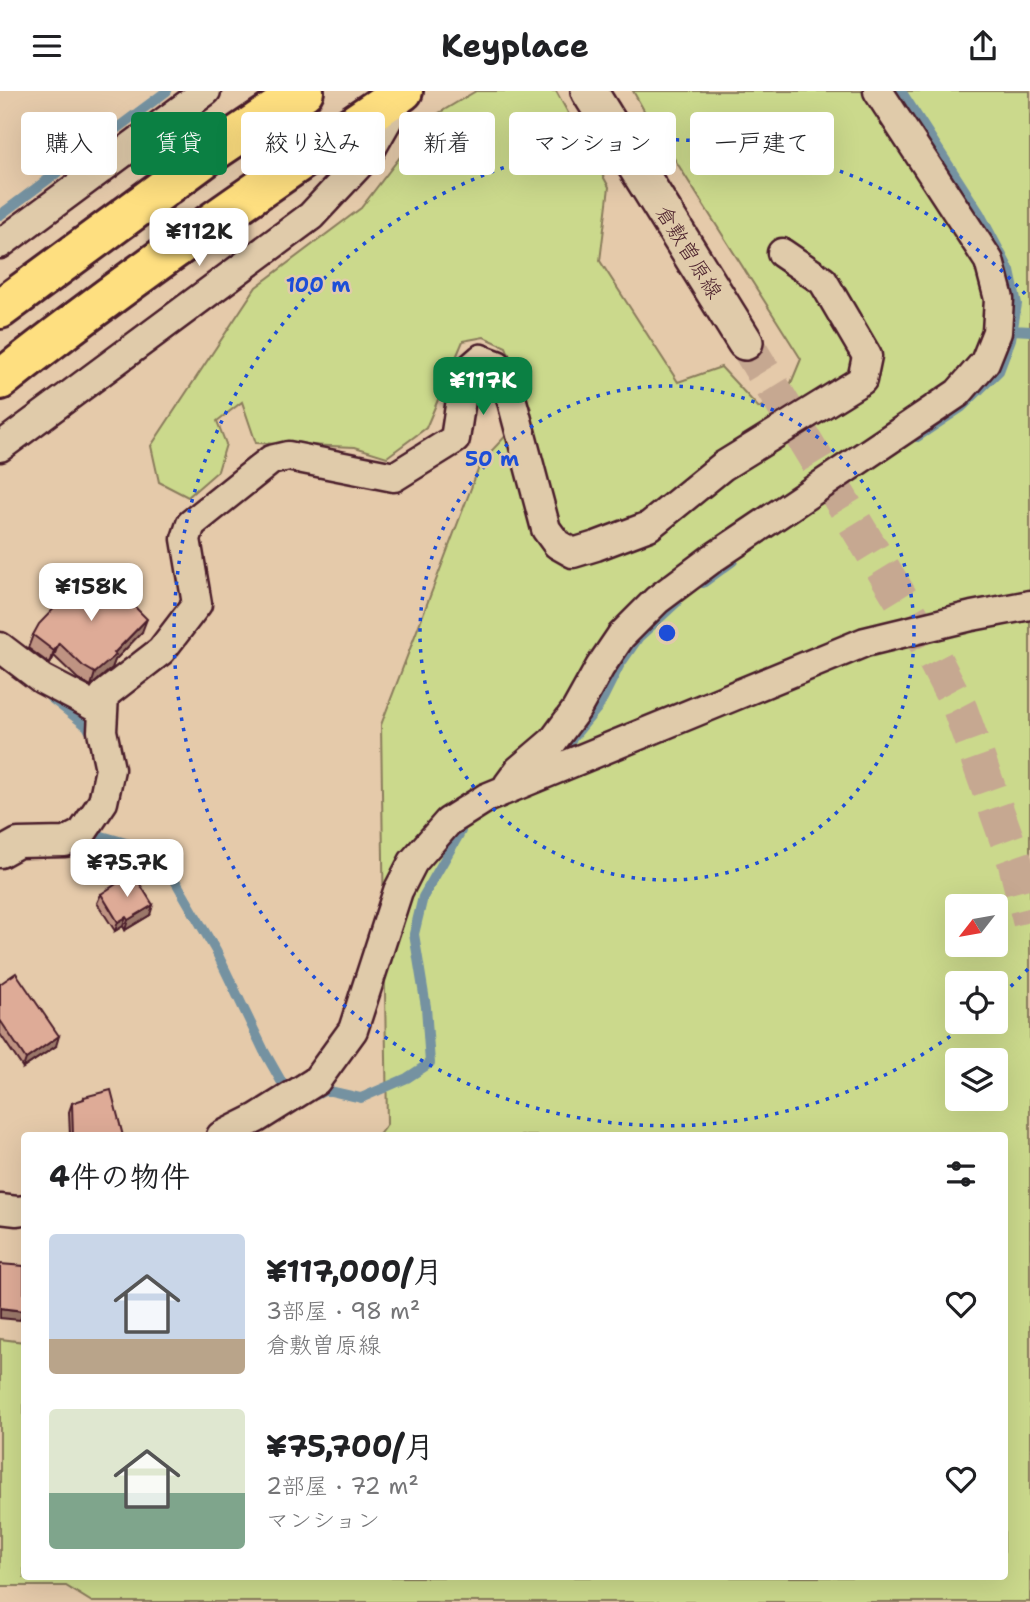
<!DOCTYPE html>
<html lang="ja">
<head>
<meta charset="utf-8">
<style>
  body { margin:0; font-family:"Shantell Sans","Klee One",sans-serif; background:#f6f6f6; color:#202124; height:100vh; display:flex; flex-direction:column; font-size:26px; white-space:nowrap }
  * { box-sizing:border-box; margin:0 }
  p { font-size:23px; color:#757577 }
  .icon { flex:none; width:38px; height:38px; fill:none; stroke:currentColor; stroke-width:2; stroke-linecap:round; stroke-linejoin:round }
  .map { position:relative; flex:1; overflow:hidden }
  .side { position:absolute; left:21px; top:1041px; width:987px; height:448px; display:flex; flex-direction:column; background:#fff; border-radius:7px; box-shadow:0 7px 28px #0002 }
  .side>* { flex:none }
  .guide { position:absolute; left:21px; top:21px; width:989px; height:63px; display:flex; gap:14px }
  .needle { width:46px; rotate:239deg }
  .tools { position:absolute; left:945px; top:803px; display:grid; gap:14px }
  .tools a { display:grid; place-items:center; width:63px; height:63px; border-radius:7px; background:#fff; box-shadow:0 7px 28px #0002; font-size:35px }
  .price { position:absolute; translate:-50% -60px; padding:0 16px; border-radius:14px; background:#fff; color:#222; font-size:23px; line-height:46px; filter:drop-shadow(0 2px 4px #0008) }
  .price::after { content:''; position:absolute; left:50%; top:42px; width:21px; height:16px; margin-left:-10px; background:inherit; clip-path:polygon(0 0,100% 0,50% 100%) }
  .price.selected { background:#0b8043; color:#fff }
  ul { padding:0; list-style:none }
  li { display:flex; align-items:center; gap:21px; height:175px; padding:0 28px }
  li span { display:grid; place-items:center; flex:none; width:196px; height:140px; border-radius:7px; color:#555 }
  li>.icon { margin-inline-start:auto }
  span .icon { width:84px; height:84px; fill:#fffc; stroke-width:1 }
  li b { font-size:30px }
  h2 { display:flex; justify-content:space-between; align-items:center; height:84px; padding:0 28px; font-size:30px }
  .chip { padding:0 24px; border-radius:7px; background:#fff; box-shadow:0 7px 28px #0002; font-size:24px; line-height:63px }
  .chip.selected { background:#0b8043; color:#fff }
  header { display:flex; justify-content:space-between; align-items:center; height:91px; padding:0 28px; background:#fff; font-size:32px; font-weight:700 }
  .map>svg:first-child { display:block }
  .green { fill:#cbd98c; stroke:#8a7c5c; stroke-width:2; fill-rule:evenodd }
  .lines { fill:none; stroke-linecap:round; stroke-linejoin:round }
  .stream { stroke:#7492a1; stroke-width:10 }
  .tertiary-tunnel { stroke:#c6a891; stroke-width:35; stroke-dasharray:35 18; stroke-linecap:butt }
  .minor-casing { stroke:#4a1f2b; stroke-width:33 }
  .tertiary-casing { stroke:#4a1f2b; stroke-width:40 }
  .motorway-casing { stroke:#4a1f2b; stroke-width:44 }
  .minor { stroke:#e0cbaa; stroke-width:28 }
  .tertiary { stroke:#e0cbaa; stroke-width:35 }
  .motorway { stroke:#fedf80; stroke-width:38 }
  .wall { fill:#bf9382; stroke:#4a1f2b; stroke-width:2 }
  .shaded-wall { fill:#9b786a; stroke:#4a1f2b; stroke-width:2 }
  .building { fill:#deab97; stroke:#4a1f2b; stroke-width:2 }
  .ring { fill:none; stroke:#1d4ed8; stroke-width:3.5; stroke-dasharray:3.5 7 }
  .labels { text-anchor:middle; stroke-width:5; stroke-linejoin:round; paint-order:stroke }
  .street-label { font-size:21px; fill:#4a1f2b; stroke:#e0cbaa }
  .centre { fill:#1d4ed8; stroke:#e0cbaa; stroke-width:3.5 }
  .ring-label { font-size:21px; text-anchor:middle; font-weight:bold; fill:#1d4ed8; stroke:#e0cbaa; stroke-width:5; stroke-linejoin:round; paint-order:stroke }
</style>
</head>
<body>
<header><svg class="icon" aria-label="menu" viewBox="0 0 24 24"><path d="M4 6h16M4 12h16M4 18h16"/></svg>Keyplace<svg class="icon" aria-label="share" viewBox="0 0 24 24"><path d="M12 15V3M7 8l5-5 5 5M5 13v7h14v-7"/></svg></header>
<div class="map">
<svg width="1030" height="1511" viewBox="0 0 1030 1511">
  <rect width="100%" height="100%" fill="#e5caaa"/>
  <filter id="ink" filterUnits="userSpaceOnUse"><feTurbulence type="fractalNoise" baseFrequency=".0143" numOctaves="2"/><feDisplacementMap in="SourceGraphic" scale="14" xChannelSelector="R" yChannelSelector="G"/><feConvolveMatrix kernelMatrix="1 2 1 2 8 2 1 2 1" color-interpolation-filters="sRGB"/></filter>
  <g filter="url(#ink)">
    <path class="green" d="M476,0H556L609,96L600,170L678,291L721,276L759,317L789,297L801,268L646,23L633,0H1030V1511H92L66,1495H0V1248L24,1251V1486H1004V1045H378L387,1033L381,634L481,371L531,318L506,256L484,246L463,250L426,337L387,366L355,356L256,352L242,311L217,330L226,353L218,380L188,406L159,391L151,355L256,196L361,117L429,28ZM957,816H996V854H957ZM957,892H996V931H957ZM957,970H996V1008H957Z"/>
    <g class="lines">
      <path class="stream" d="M901,0L980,123L1010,180L1017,213L1011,248L999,280L962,316L917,346
        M0,124L167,0
        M1013,239L1030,240
        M703,492L733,470
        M50,606L87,635L94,648
        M570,650L599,615L619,575L639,546L677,511
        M91,740L95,743L143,757L173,786L216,860L264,960L285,997
        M316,1004L326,999L361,1007L407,987L430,972L426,916L414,843L423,806L461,740"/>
      <path class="tertiary-tunnel" d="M745,251L914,529L960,618L1015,771L1030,831"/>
      <g class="minor-casing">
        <path id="minor" d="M0,153L206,0
          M0,356L311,125L367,65L401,5
          M0,556L42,588L103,620
          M508,694L519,679L553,650L576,619L600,576L621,545L657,509L713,467L958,302L985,271L997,241L999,208L989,170L878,0
          M0,762L18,752L65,751L82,742L103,711L110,678L102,640L104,604L161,560L197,513L186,448L191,433L271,369L288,365L394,386L455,348L465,282L481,268L497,274L508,295L546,438L557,453L573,462L596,455L649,435L723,375L862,289L867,265L823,190L782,162
          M221,1045L257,1027L316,990L353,939L398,800L413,771L448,731L486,707L865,551L972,525L1030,514
          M0,1118L17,1120L24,1119"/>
      </g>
      <g class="tertiary-casing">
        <path id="tertiary" d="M589,0L745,251"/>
      </g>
      <g class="motorway-casing">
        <path id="motorway" d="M0,218L217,58L304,0
          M0,289C130,186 266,93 403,0"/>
      </g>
      <use href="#minor" class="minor"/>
      <use href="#tertiary" class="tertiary"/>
      <use href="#motorway" class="motorway"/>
    </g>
    <path class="wall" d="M95,489L142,541L115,569L112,577L91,595L78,588L54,565L50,573L28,557L33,544Z
      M101,803L150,824L125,839L123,835L115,840L97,812Z
      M0,893L56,955L23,977L0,943Z
      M84,1006L123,1045H70L69,1021L72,1012L83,1009Z"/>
    <path class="shaded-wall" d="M147,528L142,541L115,569L112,577L91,595L95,582Z
      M59,552L54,565L50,573L54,560Z
      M153,814L150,824L125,839L128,829Z
      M126,826L123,835L115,840L118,831Z
      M59,945L56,955L23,977L26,968Z
      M0,1217L24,1220L20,1229L0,1227Z"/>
    <path class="building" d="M89,481L96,487L94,491L102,483L147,528L114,562L116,564L95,582L83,575L59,552L54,560L33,544L39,533Z
      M133,782L153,814L128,829L126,826L118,831L101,803Z
      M16,882L59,945L26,968L0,929V893Z
      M111,999L123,1045H73L72,1012L84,1008V1006Z
      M0,1173L24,1175V1220L0,1217Z"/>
  </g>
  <g class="ring">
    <circle cx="667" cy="542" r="247"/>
    <path d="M1028 878A493 493 0 0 1 997 908M967 933A493 493 0 1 1 1028 206"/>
  </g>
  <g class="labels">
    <g class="street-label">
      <text transform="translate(689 161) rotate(58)" y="7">倉敷曽原線</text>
    </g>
  </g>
  <circle cx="667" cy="542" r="10" class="centre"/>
  <g class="ring-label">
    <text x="318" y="201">100 m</text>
    <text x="492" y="375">50 m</text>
  </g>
</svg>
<div class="tools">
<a><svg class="needle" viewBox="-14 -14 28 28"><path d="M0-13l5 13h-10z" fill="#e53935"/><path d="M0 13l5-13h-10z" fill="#757577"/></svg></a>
<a><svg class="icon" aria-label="locate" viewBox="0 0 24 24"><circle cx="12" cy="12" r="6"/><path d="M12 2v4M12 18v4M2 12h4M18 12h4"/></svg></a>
<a><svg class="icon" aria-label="layers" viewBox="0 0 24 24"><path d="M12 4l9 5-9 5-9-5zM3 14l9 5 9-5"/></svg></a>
</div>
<b class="price" style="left:199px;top:177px">¥112K</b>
<b class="price selected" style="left:483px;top:326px">¥117K</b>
<b class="price" style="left:91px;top:532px">¥158K</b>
<b class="price" style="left:127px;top:808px">¥75.7K</b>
<div class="guide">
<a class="chip">購入</a>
<a class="chip selected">賃貸</a>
<a class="chip">絞り込み</a>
<a class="chip">新着</a>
<a class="chip">マンション</a>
<a class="chip">一戸建て</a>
</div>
<section class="side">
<h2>4件の物件<svg class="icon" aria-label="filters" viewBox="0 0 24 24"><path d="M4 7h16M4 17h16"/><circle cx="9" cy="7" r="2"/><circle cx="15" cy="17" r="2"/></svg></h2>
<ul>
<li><span style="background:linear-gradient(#c9d6e8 75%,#b9a48a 0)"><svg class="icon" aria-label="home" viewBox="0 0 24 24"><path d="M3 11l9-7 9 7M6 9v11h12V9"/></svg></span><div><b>¥117,000/月</b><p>3部屋 · 98 m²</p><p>倉敷曽原線</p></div><svg class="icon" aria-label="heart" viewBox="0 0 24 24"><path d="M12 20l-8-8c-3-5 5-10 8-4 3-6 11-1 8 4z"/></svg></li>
<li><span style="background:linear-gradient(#dfe7d0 60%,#7fa58c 0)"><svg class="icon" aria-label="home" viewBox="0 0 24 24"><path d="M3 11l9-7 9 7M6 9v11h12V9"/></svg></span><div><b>¥75,700/月</b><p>2部屋 · 72 m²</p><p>マンション</p></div><svg class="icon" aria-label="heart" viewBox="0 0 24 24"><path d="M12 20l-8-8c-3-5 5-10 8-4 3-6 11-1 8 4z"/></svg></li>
</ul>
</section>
</div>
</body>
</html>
